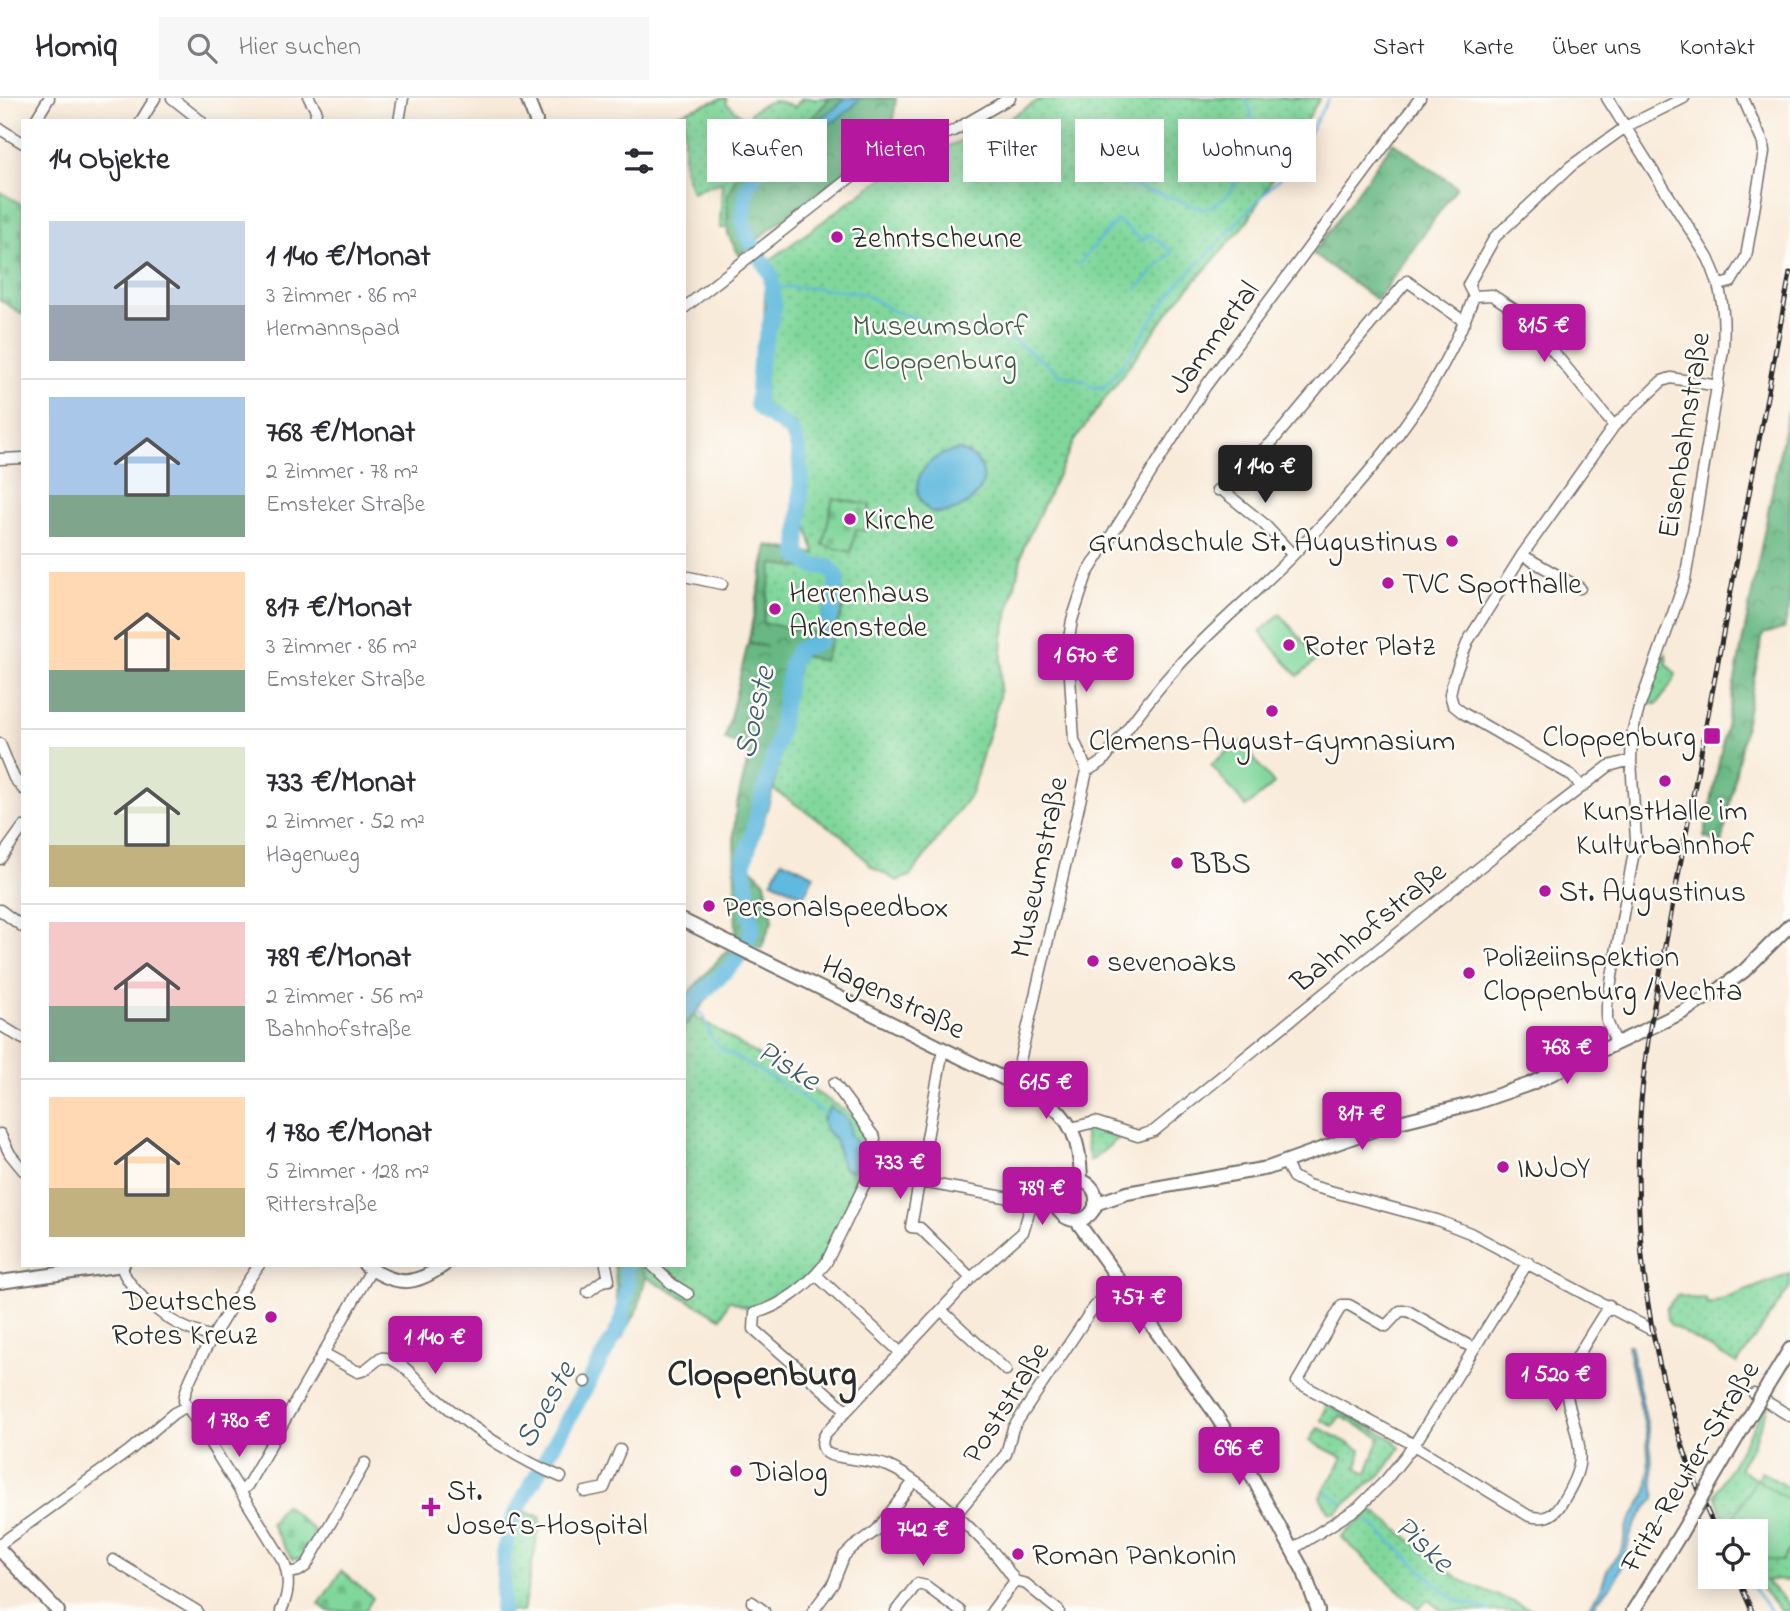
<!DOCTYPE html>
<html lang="de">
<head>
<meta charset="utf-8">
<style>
  body { margin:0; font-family:"Indie Flower",sans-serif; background:#f7f7f7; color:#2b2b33; height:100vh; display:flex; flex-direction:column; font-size:26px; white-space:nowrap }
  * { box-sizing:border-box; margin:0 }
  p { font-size:23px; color:#7c7c81 }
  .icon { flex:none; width:38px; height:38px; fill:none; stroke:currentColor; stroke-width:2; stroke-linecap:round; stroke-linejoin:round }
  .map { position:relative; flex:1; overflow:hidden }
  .drawer { position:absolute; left:21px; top:21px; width:665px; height:1148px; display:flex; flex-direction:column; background:#fff; border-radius:0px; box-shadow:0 4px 18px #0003 }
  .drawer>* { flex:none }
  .top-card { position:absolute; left:707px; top:21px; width:665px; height:63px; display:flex; gap:14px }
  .buttons { position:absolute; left:1698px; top:1421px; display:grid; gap:14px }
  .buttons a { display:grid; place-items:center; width:70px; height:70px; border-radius:0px; background:#fff; box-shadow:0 4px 18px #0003; font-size:35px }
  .price { position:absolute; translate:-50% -60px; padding:0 16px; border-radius:7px; background:#b5179e; color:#fff; font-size:23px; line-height:46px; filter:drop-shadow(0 2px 4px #0008) }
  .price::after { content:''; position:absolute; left:50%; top:42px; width:21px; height:16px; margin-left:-10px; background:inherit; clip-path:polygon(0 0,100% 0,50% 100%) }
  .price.selected { background:#222; color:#fff }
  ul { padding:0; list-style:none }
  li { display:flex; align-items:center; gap:21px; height:175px; padding:0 28px }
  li+li { border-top:2px solid #e1e1e2 }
  li span { display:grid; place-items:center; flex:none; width:196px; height:140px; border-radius:0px; color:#555 }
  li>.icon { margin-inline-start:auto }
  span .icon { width:84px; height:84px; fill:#fffc; stroke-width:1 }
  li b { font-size:30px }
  h2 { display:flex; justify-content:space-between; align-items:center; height:84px; padding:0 28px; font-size:30px }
  .tag { padding:0 24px; border-radius:0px; background:#fff; box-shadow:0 4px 18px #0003; font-size:24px; line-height:63px }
  .tag.selected { background:#b5179e; color:#fff }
  header { display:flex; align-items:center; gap:42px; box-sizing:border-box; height:98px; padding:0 35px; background:#fff; border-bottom:2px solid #e1e1e2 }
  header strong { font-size:33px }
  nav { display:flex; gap:38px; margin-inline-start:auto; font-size:24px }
  .search { width:490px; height:63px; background:#f7f7f7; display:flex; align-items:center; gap:18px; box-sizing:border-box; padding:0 24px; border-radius:0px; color:#7c7c81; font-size:26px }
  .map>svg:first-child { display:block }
  .green { fill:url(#green-dots); stroke:#568163; stroke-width:2 }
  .forest { fill:url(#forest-crowns); stroke:#4a7257; stroke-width:2 }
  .cemetery { fill:url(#cemetery-stones); stroke:#568163; stroke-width:2 }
  .pitch { fill:#80d79b; stroke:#568163; stroke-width:2 }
  .water { fill:#61b9de; stroke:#467284; stroke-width:2 }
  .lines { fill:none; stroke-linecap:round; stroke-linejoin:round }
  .stream { stroke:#61b9de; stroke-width:2.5 }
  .river { stroke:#61b9de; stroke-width:16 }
  .minor-casing { stroke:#736e68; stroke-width:13 }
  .tertiary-casing { stroke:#736e68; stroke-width:16 }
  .minor { stroke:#fff; stroke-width:10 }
  .tertiary { stroke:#fff; stroke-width:12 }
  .rail-casing { stroke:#2b2b2b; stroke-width:5 }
  .rail { stroke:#fdfcf7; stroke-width:2.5; stroke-dasharray:8; stroke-linecap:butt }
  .tertiary-bridge-casing { stroke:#736e68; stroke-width:16; stroke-linecap:butt }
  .tertiary-bridge { stroke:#fff; stroke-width:12 }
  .poi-dot { fill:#b5179e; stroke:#fdfcf7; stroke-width:2.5 }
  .labels { text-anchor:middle; stroke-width:5; stroke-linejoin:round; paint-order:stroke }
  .poi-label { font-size:30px; fill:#2b2b2b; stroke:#fdfcf7; text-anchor:start }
  .park-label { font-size:30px; fill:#445f4d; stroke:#fdfcf7 }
  .street-label { font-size:30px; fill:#2b2b2b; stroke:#fdfcf7 }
  .water-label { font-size:32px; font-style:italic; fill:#3e5d6a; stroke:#fdfcf7 }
  .district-label { font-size:37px; font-weight:bold; fill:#2b2b2b; stroke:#fdfcf7 }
</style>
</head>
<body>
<header>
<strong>Homiq</strong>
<div class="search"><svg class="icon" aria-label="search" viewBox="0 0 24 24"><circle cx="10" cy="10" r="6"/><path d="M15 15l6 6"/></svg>Hier suchen</div>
<nav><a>Start</a><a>Karte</a><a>Über uns</a><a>Kontakt</a></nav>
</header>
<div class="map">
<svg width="1790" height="1513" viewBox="0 0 1790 1513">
  <defs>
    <pattern id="green-dots" width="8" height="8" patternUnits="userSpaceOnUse" patternTransform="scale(1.75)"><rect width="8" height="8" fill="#80d79b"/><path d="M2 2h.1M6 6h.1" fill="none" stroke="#6fb986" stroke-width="1.8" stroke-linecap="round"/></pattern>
    <pattern id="forest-crowns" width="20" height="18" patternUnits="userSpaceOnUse" patternTransform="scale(1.75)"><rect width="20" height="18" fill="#68b883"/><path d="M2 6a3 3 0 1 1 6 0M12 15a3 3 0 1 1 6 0" fill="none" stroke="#56966b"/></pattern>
    <pattern id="cemetery-stones" width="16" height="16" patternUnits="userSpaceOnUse" patternTransform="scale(1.75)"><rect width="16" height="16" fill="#80d79b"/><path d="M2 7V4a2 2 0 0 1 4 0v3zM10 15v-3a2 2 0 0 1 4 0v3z" fill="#6fb986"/></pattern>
  </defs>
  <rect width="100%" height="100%" fill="#fdfcf7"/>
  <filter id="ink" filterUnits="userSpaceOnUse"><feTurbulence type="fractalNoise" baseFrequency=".0143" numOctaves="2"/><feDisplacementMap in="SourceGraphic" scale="14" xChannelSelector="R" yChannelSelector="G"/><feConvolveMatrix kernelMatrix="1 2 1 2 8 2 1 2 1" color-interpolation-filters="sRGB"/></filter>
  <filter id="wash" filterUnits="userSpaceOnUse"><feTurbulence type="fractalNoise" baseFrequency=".00686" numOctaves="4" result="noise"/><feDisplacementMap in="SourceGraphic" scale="28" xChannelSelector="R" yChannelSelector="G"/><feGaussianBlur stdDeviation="1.57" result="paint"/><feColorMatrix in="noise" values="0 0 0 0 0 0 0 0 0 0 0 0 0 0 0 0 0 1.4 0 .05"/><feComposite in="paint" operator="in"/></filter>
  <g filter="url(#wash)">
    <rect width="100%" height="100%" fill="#f9ebda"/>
    <path class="green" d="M723,0H726L727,6L743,19L751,18L750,15C769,1 774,0 795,9L802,0H863L882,50L898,69L995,29L1042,0H1320L1245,127L1176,204L1074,343L1024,448L1003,539L999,600L971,696L910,778L897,783L871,768L844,739L773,691L800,557L748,545L767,447L815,456L804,419L805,375L796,327L762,304L766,165L885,78L871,58L742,129L720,130L722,84L692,94L684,71V23H667L666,20Z
      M1666,556L1667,567L1676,576C1675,580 1661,602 1657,606H1645L1658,568Z
      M694,917L860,1022L871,1035L863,1081L830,1151L816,1171L800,1187L764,1210L750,1211L729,1202L721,1220L646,1179L640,1167H684V929Z
      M1093,1028L1121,1038L1090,1064L1084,1033Z
      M1790,1176V1189L1737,1266L1671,1227L1667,1222L1666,1211L1677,1197L1697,1202L1705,1200L1708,1207Z
      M1325,1305L1393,1341L1400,1350L1383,1374L1335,1415L1329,1414L1320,1399L1343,1360L1310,1343L1318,1329L1361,1352L1357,1370L1367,1375L1380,1339L1340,1318L1333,1328L1321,1322L1326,1310Z
      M1765,1308L1768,1309L1752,1349L1739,1370L1756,1381L1761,1373L1790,1391V1403L1756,1382L1738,1426L1745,1433H1728L1715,1396Z
      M520,1412L541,1419L523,1513H506C506,1477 507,1446 520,1412Z
      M1373,1412L1460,1482L1535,1513H1442L1428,1502L1418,1510L1341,1439Z
      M1755,1445L1762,1457L1782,1463L1790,1450V1483L1765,1482L1790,1508V1513H1781L1752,1479H1755Z"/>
    <path class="forest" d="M830,0H896L891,45L793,113L739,157L728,137L727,99L737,76L764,46L812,20Z
      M1393,44L1457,89L1377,202L1313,156Z
      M1790,302V507L1784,531L1763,536L1722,746L1704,739Z
      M768,448L809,457L811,471L773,466L763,525L817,535L830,492L848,497L824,563L800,557L773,691L750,768L765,784L773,821L761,851L736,839L734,735L736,710L750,652L725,641L748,545L767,549L749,544Z
      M727,852L742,859L684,929V900Z
      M614,1167H640L646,1179L638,1211L622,1240L612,1234L618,1213Z"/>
    <path class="cemetery" d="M0,94L23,107V216L0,202Z
      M833,400L870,407L865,433L856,431L851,454L823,447Z
      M284,1406L319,1437L304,1461H292L270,1425Z
      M341,1473L373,1500L365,1513H328L319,1506Z"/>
    <path class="pitch" d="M1280,516L1318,561L1298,578L1260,534Z
      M1240,643L1274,686L1246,709L1211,667Z
      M1756,1381L1790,1403V1450L1782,1463C1762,1464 1755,1453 1755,1433H1745L1732,1422Z"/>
    <path class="water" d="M845,0H860C836,32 807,31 778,52C764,61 757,77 747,90L767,54L837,9Z
      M960,352C1009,370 972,421 931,414C900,390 927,354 960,352Z
      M782,762L814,777L804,798L772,783Z
      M830,1009C841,1017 854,1021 849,1036L862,1051L859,1062L852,1073L843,1070L835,1041L826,1032L822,1022Z
      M1627,1247H1630L1649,1335L1655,1400C1643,1413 1631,1429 1628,1447C1625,1461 1620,1475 1612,1487C1605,1496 1596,1501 1593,1513H1583L1592,1505L1601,1491L1607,1472L1623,1449L1626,1430L1647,1393L1649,1374L1647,1339Z"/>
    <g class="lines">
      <path class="stream" d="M1122,85L1176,101L1203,112C1213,108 1223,103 1230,94C1240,79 1255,32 1251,15C1250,10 1247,5 1245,0
        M1078,167L1117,122L1143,143L1150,136L1172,154L1137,191
        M773,189L819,190L865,196L892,213L922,222L938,231L1015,243L1060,276L1086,283L1095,290L1105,288L1134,252L1154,218L1179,185L1290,69L1329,0
        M690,906L704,918L710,938L722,951L789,990L825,1016
        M1327,1394L1342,1405
        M1713,1408L1724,1433
        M1368,1423L1452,1500L1490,1513
        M1744,1479L1771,1513"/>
      <path class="river" d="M684,914C705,887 747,865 752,829L744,766L779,637L791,565L799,551L816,545L822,539L833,509L837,480L829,469L813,468L798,457C798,428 806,363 794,338C786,323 766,320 757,307L760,264L774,210L771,177L746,136L743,121L747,90L758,71
        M502,1513L504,1451L514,1418L621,1226L628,1186L626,1167"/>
    </g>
  </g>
  <g filter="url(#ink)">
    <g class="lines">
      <g class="minor-casing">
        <path id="minor" d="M172,0L201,23
          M309,0L316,12L315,23
          M1607,0L1708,160C1723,191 1725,218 1723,252L1685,482L1639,610L1632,636L1631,662L1636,742L1607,907V923L1616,945
          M35,23L49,0
          M141,23L155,0
          M399,23L403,0
          M0,31L23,45
          M1719,187L1731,184L1746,159L1764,54L1763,45L1743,0
          M1474,198L1492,197L1515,212L1540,237L1614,328
          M684,210L851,79L888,58L953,33L1010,0
          M0,361L23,360
          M1217,392H1222L1263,425L1293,457
          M1222,392L1246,366L1271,345L1407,183L1465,224
          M1522,457L1580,490
          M684,478L722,486
          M0,646L14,680L23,691
          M1087,673L1102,664C1125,635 1146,604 1171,576C1207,534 1254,497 1293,457C1366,382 1439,298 1474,198L1468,187L1495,139L1571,68L1627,28L1684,0
          M1582,689L1571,677L1463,615L1453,607L1450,596L1454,579L1468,543L1522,457L1614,328L1662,283L1671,280L1718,288
          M0,761L23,729
          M0,812L23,829
          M0,927L23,941
          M943,951L911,1129L920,1130L971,1180
          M1011,983L1019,967L1087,673L1074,642L1068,547L1072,522L1087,476L1205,289L1420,0
          M834,985L875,1040L869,1077L826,1165C809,1186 783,1208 755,1215L754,1231L846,1312
          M1071,1030L1095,1024L1138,1038L1154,1033L1527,731L1609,668L1631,662
          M0,1036L10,1056L23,1072
          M1285,1064L1293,1079L1308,1087L1437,1122L1470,1135L1650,1231
          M869,1077L877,1076L1032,1104L1056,1103
          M1032,1104L1023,1134L971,1180L826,1335C819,1345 822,1356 835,1358C852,1362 871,1362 888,1368C925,1384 994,1448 1015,1483L1026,1486L1059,1513
          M121,1167C126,1189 161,1218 182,1228C192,1233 202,1236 213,1239
          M259,1167C242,1191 184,1278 184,1303L284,1464C290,1482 289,1495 281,1513
          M652,1167L672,1186L688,1196
          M816,1177L900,1254
          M588,1194L602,1183L609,1182L606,1167
          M941,1212L1006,1272
          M1473,1250L1408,1213H1400L1386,1228L1349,1207H1342L1297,1284L1407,1343L1529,1418C1543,1422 1553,1419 1561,1406C1585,1368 1583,1357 1571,1315C1568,1304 1565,1293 1567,1283C1571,1264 1598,1226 1609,1207
          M323,1255L358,1274L365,1272L380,1260C398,1257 416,1282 428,1293C467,1327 513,1359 561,1379
          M585,1284H586
          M1754,1296L1790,1318
          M241,1393L247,1388L371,1172
          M585,1394L604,1390L620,1352
          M956,1416L1006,1356L1013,1330L1089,1216L1099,1203L1119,1183
          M0,1446L129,1353L174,1315L186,1309
          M1293,1451L1358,1410L1386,1382L1414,1347L1528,1164
          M113,1462L197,1513
          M287,1475L299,1473L306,1468L365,1365
          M752,1504L764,1513
          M813,1513L833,1486L844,1458L852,1450L877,1432L914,1383
          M896,1513L917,1486L926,1488L960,1513
          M992,1513L1015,1483"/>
      </g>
      <g class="tertiary-casing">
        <path id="tertiary" d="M527,0L536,23
          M684,823L1041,999C1073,1020 1080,1045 1081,1082
          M1056 1102a20 20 0 1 1 40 0a20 20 0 1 1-40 0Z
          M1095,1106L1127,1095L1268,1070L1387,1027L1475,1005L1530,986L1683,914L1720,891L1744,873L1790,827
          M1076,1122L1212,1311L1237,1351L1304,1474L1318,1513
          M365,1167C396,1188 413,1189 444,1167
          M0,1184L123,1167
          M1768,1287L1790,1251
          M0,1452L58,1513
          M1633,1513L1681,1435"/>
      </g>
      <use href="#minor" class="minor"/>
      <use href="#tertiary" class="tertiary"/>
      <g class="rail-casing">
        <path id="rail" d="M1716,1433C1643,1272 1622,1104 1650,929L1790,175
          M1737,1479L1752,1513"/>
      </g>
      <use href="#rail" class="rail"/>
      <g class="tertiary-bridge-casing">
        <path id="tertiary-bridge" d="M1681,1435L1768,1287"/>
      </g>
      <use href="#tertiary-bridge" class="tertiary-bridge"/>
    </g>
  </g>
  <g class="poi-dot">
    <circle cx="837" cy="139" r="7"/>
    <circle cx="850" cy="421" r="7"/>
    <circle cx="1452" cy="443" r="7"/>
    <circle cx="1388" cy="485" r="7"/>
    <circle cx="775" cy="511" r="7"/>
    <circle cx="1289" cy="547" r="7"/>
    <circle cx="1272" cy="613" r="7"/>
    <rect x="1703" y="629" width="18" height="18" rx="3.5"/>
    <circle cx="1665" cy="683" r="7"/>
    <circle cx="1177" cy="765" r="7"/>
    <circle cx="1545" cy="793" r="7"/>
    <circle cx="709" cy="808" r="7"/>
    <circle cx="1093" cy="863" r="7"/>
    <circle cx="1469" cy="875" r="7"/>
    <circle cx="1503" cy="1069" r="7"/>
    <circle cx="271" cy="1219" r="7"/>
    <circle cx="736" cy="1373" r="7"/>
    <path d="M427.5 1398.5h7v7h7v7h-7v7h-7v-7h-7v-7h7z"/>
    <circle cx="1018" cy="1456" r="7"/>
  </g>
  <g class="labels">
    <g class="poi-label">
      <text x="851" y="149">Zehntscheune</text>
      <text x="864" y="431">Kirche</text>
      <text x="1438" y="453" text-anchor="end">Grundschule St. Augustinus</text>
      <text x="1402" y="495">TVC Sporthalle</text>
      <text x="789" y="504">Herrenhaus<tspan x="789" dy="34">Arkenstede</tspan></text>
      <text x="1303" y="557">Roter Platz</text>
      <text x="1696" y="648" text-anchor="end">Cloppenburg</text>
      <text x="1272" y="652" text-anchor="middle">Clemens-August-Gymnasium</text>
      <text x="1665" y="722" text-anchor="middle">KunstHalle im<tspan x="1665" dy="34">Kulturbahnhof</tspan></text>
      <text x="1191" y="775">BBS</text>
      <text x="1559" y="803">St. Augustinus</text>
      <text x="723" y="818">Personalspeedbox</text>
      <text x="1483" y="868">Polizeiinspektion<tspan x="1483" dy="34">Cloppenburg / Vechta</tspan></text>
      <text x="1107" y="873">sevenoaks</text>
      <text x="1517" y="1079">INJOY</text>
      <text x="257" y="1212" text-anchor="end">Deutsches<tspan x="257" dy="34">Rotes Kreuz</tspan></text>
      <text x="750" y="1383">Dialog</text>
      <text x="447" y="1402">St.<tspan x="447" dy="34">Josefs-Hospital</tspan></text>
      <text x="1032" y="1466">Roman Pankonin</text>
    </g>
    <g class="park-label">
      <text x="940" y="237">Museumsdorf<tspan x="940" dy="34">Cloppenburg</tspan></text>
    </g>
    <g class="street-label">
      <text transform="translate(1213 239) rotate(-54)" y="10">Jammertal</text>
      <text transform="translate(1683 337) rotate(-81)" y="10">Eisenbahnstraße</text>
      <text transform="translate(1038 769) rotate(-78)" y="10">Museumstraße</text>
      <text transform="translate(1368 828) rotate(-39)" y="10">Bahnhofstraße</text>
      <text transform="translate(894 898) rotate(26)" y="10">Hagenstraße</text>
      <text transform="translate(1005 1304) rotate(-58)" y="10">Poststraße</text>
      <text transform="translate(1689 1368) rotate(-59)" y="10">Fritz-Reuter-Straße</text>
    </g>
    <g class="water-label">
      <text transform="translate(753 614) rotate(-77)" y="11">Soeste</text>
      <text transform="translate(789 966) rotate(32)" y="11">Piske</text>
      <text transform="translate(544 1306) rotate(-61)" y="11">Soeste</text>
      <text transform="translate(1425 1445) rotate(43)" y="11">Piske</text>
    </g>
    <g class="district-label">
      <text x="762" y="1287">Cloppenburg</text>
    </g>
  </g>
</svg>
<div class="buttons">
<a><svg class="icon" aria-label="locate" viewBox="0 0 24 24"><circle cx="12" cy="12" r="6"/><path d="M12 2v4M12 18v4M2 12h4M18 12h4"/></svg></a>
</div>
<b class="price" style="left:1544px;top:266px">815 €</b>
<b class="price selected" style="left:1265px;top:407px">1 140 €</b>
<b class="price" style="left:1086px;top:596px">1 670 €</b>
<b class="price" style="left:1567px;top:988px">768 €</b>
<b class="price" style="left:1046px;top:1023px">615 €</b>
<b class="price" style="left:1362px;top:1054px">817 €</b>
<b class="price" style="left:900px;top:1103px">733 €</b>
<b class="price" style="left:1042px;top:1129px">789 €</b>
<b class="price" style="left:1139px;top:1238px">757 €</b>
<b class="price" style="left:435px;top:1278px">1 140 €</b>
<b class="price" style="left:1556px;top:1315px">1 520 €</b>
<b class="price" style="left:239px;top:1361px">1 780 €</b>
<b class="price" style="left:1239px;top:1389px">696 €</b>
<b class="price" style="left:923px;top:1470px">742 €</b>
<div class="top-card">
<a class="tag">Kaufen</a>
<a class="tag selected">Mieten</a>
<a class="tag">Filter</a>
<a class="tag">Neu</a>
<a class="tag">Wohnung</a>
</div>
<section class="drawer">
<h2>14 Objekte<svg class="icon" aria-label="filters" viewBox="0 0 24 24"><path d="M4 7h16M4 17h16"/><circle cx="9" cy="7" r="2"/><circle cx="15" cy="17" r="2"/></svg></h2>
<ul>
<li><span style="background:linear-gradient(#c9d6e8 60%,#9aa5b1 0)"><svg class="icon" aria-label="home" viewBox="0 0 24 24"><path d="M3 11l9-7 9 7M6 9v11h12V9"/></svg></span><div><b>1 140 €/Monat</b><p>3 Zimmer · 86 m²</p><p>Hermannspad</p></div></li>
<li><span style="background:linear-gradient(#a9c7e8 70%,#7fa58c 0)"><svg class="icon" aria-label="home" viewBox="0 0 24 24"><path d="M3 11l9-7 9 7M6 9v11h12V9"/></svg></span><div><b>768 €/Monat</b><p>2 Zimmer · 78 m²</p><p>Emsteker Straße</p></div></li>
<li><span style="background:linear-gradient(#ffd9b3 70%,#7fa58c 0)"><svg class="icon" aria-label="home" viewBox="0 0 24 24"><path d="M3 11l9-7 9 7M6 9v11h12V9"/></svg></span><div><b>817 €/Monat</b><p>3 Zimmer · 86 m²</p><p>Emsteker Straße</p></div></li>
<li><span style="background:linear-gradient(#dfe7d0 70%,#c2b280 0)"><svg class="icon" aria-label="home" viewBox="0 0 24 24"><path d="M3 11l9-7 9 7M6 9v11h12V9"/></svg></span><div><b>733 €/Monat</b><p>2 Zimmer · 52 m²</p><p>Hagenweg</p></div></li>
<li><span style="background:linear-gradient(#f6c9c9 60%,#7fa58c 0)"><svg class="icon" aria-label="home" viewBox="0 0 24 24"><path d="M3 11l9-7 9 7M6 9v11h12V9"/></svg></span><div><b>789 €/Monat</b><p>2 Zimmer · 56 m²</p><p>Bahnhofstraße</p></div></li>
<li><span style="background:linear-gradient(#ffd9b3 65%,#c2b280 0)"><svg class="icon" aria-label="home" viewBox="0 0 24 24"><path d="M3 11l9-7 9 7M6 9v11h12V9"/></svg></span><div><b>1 780 €/Monat</b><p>5 Zimmer · 128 m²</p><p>Ritterstraße</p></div></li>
</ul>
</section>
</div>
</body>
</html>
